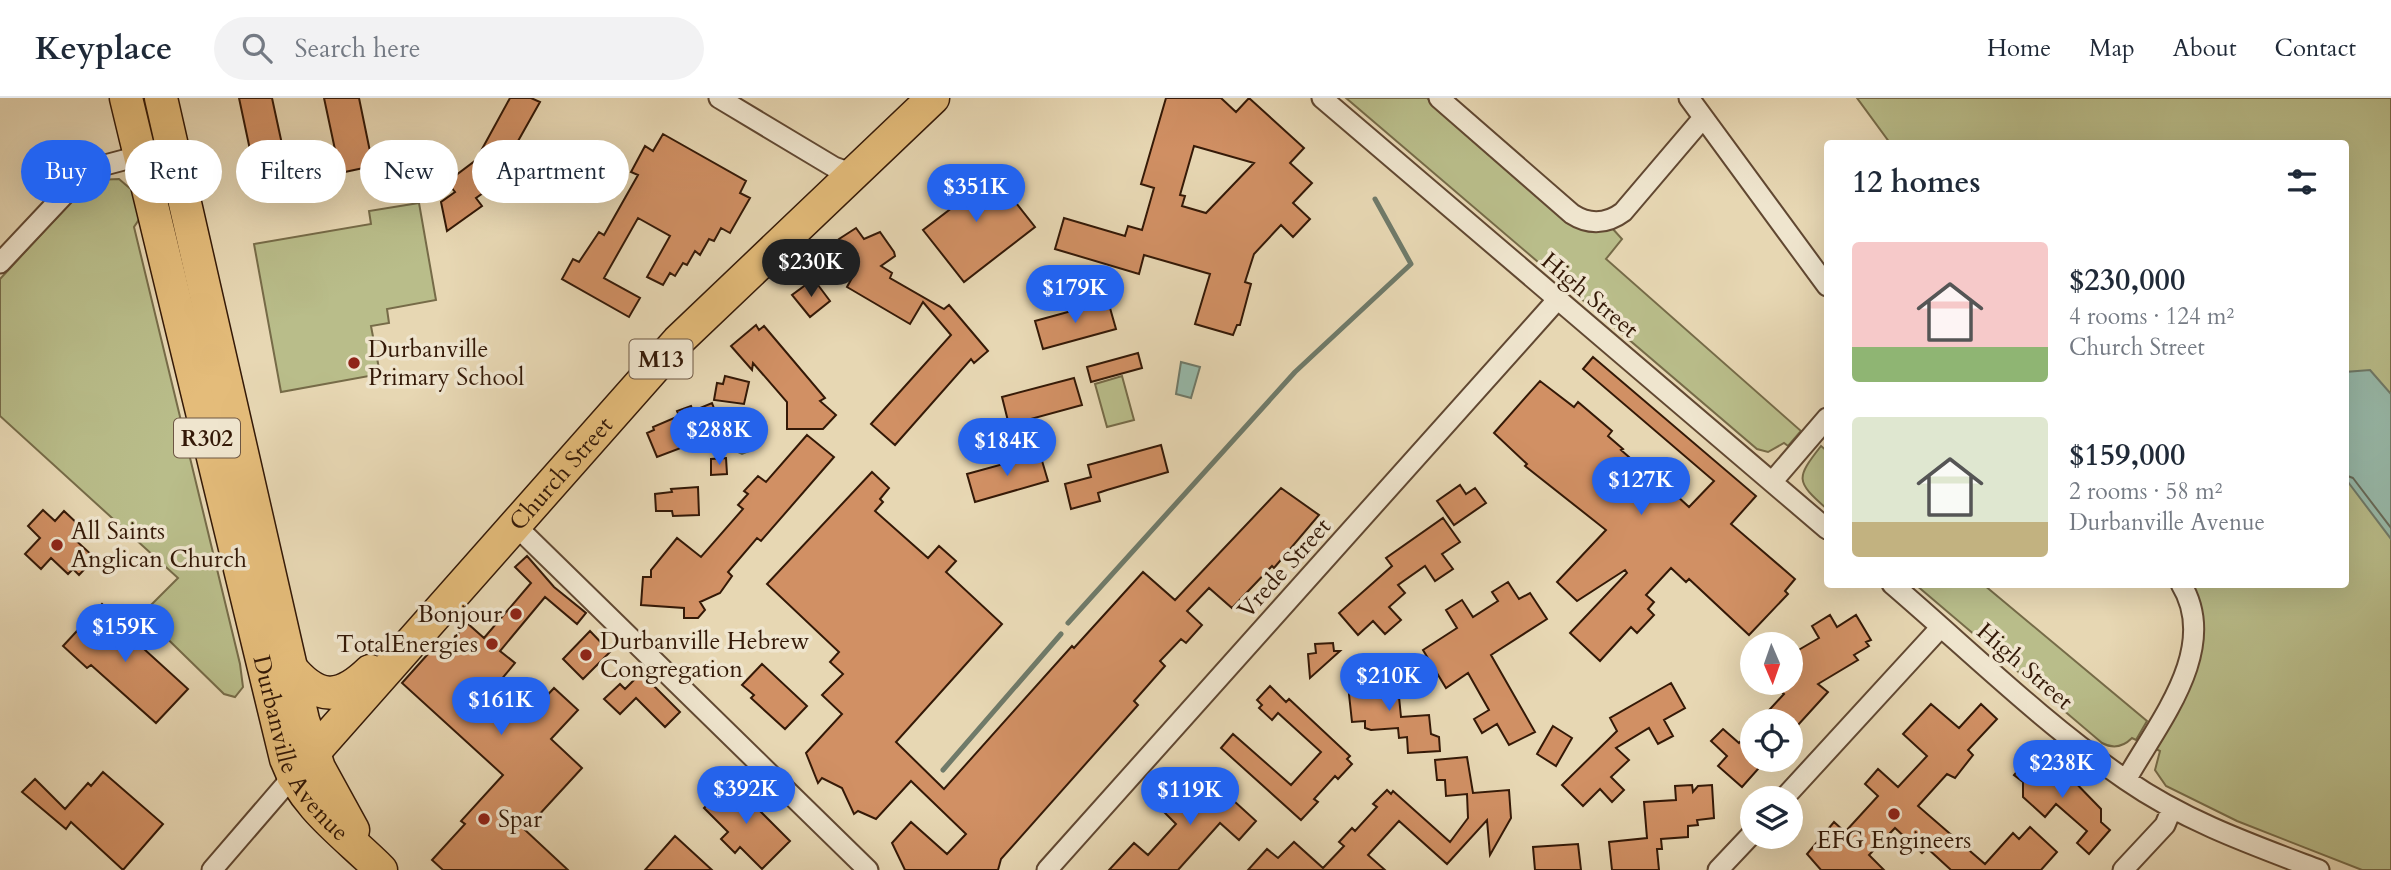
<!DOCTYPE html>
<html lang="en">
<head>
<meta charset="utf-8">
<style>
  body { margin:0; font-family:Cardo,serif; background:#f2f2f3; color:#1f2937; height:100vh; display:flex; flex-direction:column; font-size:26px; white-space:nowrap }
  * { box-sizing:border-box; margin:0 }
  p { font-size:23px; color:#747a83 }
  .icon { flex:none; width:38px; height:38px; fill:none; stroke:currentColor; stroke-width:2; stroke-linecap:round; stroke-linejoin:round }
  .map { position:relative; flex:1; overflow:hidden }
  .side { position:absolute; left:1824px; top:42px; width:525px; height:448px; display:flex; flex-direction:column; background:#fff; border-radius:7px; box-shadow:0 7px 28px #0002 }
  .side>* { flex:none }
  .guide { position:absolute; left:21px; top:42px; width:665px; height:63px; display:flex; gap:14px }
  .needle { width:46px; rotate:178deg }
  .buttons { position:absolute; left:1740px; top:534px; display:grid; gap:14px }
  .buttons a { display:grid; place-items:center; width:63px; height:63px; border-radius:50%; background:#fff; box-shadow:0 7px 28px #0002; font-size:35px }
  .price { position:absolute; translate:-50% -60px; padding:0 16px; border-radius:24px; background:#2563eb; color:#fff; font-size:23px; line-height:46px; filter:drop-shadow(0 2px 4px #0008) }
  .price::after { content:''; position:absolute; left:50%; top:42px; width:21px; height:16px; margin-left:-10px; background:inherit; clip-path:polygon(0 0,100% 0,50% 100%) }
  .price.selected { background:#222; color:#fff }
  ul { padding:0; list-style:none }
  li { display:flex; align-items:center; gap:21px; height:175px; padding:0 28px }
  li span { display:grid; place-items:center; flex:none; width:196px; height:140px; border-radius:7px; color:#555 }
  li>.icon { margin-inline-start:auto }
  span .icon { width:84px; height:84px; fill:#fffc; stroke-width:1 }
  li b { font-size:30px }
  h2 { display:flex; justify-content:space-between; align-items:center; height:84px; padding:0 28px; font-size:30px }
  .chip { padding:0 24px; border-radius:32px; background:#fff; box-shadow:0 7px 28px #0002; font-size:24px; line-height:63px }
  .chip.selected { background:#2563eb; color:#fff }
  header { display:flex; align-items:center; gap:42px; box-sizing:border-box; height:98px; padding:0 35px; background:#fff; border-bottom:2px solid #e0e1e3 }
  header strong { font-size:33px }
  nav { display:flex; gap:38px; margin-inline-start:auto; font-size:24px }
  .search { width:490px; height:63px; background:#f2f2f3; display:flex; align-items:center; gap:18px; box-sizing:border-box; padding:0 24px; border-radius:38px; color:#747a83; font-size:26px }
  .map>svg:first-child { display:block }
  .green { fill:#b9bd8a; stroke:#766b48; stroke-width:2 }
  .water { fill:#97baab; stroke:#6f7a69; stroke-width:2 }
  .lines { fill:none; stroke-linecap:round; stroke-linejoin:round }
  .shore { stroke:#666a59; stroke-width:2 }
  .stream { stroke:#6f7a69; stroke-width:5 }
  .building { fill:#d19064; stroke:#341907; stroke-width:2; fill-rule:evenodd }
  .street-casing { stroke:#614832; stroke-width:23 }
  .primary-casing { stroke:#341907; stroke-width:35 }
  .street { stroke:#efe5ce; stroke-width:19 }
  .primary { stroke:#e4bc7a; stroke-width:32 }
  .poi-dot { fill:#8f2418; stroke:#efe5ce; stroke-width:2.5 }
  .labels { text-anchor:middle; stroke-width:7; stroke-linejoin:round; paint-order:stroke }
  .shield { fill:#efe5ce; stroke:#6c5643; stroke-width:2 }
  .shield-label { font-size:23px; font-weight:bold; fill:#341907 }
  .street-label { font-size:24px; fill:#341907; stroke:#efe5ce }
  .poi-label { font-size:24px; fill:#341907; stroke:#efe5ce; text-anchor:start }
</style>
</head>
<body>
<header>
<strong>Keyplace</strong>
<div class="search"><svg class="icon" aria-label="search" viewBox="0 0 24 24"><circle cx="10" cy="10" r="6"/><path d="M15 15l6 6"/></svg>Search here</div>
<nav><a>Home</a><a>Map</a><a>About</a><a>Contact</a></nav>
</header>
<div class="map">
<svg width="2391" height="772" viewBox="0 0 2391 772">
  <rect width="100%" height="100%" fill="#e7d7b3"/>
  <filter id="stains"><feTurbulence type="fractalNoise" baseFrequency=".00286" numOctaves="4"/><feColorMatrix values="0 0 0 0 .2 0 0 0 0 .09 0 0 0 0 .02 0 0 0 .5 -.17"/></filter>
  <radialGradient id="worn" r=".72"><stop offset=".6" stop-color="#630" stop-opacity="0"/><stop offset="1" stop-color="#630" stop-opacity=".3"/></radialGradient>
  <path class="green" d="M1346,0H1427L1568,123L1612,130L1622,141L1606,161L1801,333L1788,348L1784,345L1768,354L1757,351Z
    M1857,0H2391V772H2362L2237,723L2166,688L2155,672L2160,653L2156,651C2185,598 2222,547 2192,487L2345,486V46L1890,45Z
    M119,81L133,93L140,120L134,129L240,566L243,589L235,599L224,596L142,516L178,480L0,318V181L85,89L95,82Z
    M419,105L436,202L387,211L389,225L371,228L380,276L281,294L254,146L371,126L369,113Z
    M1122,278L1134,322L1107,329L1095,286Z
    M1821,348L1827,353V411C1795,383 1796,380 1821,348Z
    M1916,487H1984L2147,623L2136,642L2132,640C2123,649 2113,651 2102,645Z"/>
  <path class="water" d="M1181,264L1200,269L1191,300L1176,296Z
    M2370,272L2391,296V441L2345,380V274Z
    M740,330L754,351L742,356L738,354L730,334Z"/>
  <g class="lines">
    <path class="shore" d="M2345,377L2353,380L2391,430"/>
    <path class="stream" d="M1068,525L1295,274L1411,166L1375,101
      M943,672L1061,536"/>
  </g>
  <path class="building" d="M239,0H272L288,74L256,80Z
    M324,0H359L373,68L340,75Z
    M510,0H531L540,4L495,84L496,86L476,100L482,108L447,133L441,104L455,94L447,84L476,62Z
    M1166,0H1221L1236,14L1249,0L1304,50L1290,65L1312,85L1293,105L1310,121L1293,139L1281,127L1254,156L1245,184L1251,186L1240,227H1237L1233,237L1195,226L1210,176L1144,157L1139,176L1055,151L1064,120L1125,138L1128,128L1142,132L1154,90L1141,86ZM1194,48L1254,65L1206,115L1182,108L1185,98L1180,97Z
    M663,36L746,83L740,95L750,100L730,135L721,130L714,143L709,141L700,157L695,153L687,167L683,165L675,178L670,175L663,187L647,179L670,138L638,120L604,180L640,200L629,219L562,181L573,161L579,164L599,134L604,137L638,77L631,74L645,48L653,53Z
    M957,70L974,92L994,77L1035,129L964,184L923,132L953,109L936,87Z
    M856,130L864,141L880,134L894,154L895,158L881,168L892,175L890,180L944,211L949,207L988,253L974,265L971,261L895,347L871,326L951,237L923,204L910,226L847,189L857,171L839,161L845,151L839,141Z
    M811,183L815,189L818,187L830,203L810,219L792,197Z
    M1108,203L1116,231L1043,251L1035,223Z
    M756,227L759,232L764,228L825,300L820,303L836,317L823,331H787V304L753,265L752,272L731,248Z
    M1138,255L1142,270L1091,284L1087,269Z
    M1593,259L1756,398L1731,426L1795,481L1785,493L1788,496L1749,537L1689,481L1686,484L1671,470L1646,497L1654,504L1648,511L1654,517L1637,535L1631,529L1600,563L1570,535L1627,475L1625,472L1577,503L1557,484L1606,432L1525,368L1527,366L1494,335L1540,283L1574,309L1578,304L1612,333L1608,338L1623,351L1621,352L1646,374L1649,372L1689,409L1714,383L1583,271Z
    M725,278L749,284L744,306L714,302L717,285L723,286Z
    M1074,280L1082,307L1009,327L1002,299Z
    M712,305L723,334L657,359L647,335L654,332L653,329L679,318L677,313L691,308L693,313Z
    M807,337L834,359L761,443L757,440L728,474L732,478L720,495L700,504L705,512L698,520H684V510L641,507L643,479H651V472L677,440L701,459L743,411L738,407L748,396L744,393L758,378L766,384Z
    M1161,347L1168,374L1107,392L1098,395L1100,403L1071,411L1065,386L1091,379L1088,367Z
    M1040,356L1048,383L975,404L967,376Z
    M726,360L727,376L711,377V361Z
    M872,374L889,390L880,401L883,404L875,413L928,460L939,448L956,463L946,474L1002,526L896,644L944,691L1072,548L1074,550L1143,474L1175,502L1281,390L1319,417L1274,470L1272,468L1232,510L1209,490L1187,513L1202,527L1186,545L1181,541L1160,563L1165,568L1134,603L1138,607L1001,761L998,772H905L892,745L911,724L947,756L966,736L911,683L876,721L858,713L854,716L842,690L822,680L818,685L806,655L842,616L822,597L843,576L830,564L839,554L767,486Z
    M1460,387L1466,396L1475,390L1486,405L1454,427L1437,403Z
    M698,389L699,417L673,418L672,413H656L655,396L672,394L671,391Z
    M43,412L55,423L64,413L80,428L71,438L95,460L79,477L73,471L68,476L51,460L41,471L25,456L40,440L28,428Z
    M1443,420L1460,444L1442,456L1453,471L1435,483L1425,468L1398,487L1405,495L1389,509L1401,522L1385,536L1373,523L1358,537L1339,515L1392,468L1386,460Z
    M527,458L554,489L586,515L577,526L545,499L500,553L515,565L495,589L527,619L554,590L578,612L551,641L582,670L525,732L568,772H443L432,762L465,726L461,723L503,677L402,585L436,547L443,553L467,525L484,540L531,485L515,469Z
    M1508,484L1519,501L1530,495L1547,521L1491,557L1535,634L1509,647L1497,626L1482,635L1474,621L1489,612L1468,575L1446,590L1423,552L1457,530L1446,512L1462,502L1473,519L1498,503L1492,494Z
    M102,506L125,528L122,531L188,591L156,625L91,567L87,570L63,548Z
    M1830,517L1837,529L1856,517L1871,542L1866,544L1869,548L1854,557L1858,562L1818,586L1828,594L1798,627L1794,623H1759L1784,596L1771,584H1790V557L1819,540L1812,528Z
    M590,533L610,554L583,581L563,561Z
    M1333,545L1334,553H1340L1310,580L1308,556L1316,555L1315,546Z
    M762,566L807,608L785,631L751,600L754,597L742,587Z
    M1381,567L1383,589H1398L1401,619L1429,617L1431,636L1439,639L1440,653L1408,655L1407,639L1399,640L1398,630L1371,632L1365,630V623L1352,624L1348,587Z
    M641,575L680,614L665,629L636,600L620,616L604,601L620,586L625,591Z
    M1671,585L1685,610L1664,622L1673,638L1658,646L1649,630L1616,650L1629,662L1611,679L1624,692L1612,704L1600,691L1583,708L1562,687L1617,633L1610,620Z
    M1270,588L1286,604L1289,601L1350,658L1347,661L1352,666L1338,681L1335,678L1314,701L1318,704L1301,722L1221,650L1233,636L1291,687L1321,654L1278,615L1272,622L1259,610L1262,607L1257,602Z
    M1931,606L1959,630L1981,606L1997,621L1968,652L1973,657L1955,680L1947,676L1918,708L1985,766L2013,735L2019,741L2030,729L2057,754L2041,772H1951L1927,750L1922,755L1895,730L1869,757L1884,772H1821L1807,756L1834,724L1845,734L1878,698L1865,686L1878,671L1898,689L1927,658L1903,636Z
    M1553,628L1572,640L1556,668L1537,656Z
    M1723,631L1739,645L1752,631V662H1766L1742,689L1718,668L1727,658L1711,643Z
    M2031,657L2055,678L2060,673L2065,674L2101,711V724L2110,732L2089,756L2077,745L2087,733L2056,706L2045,719L2023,699V684L2014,677Z
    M1467,659L1473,695L1509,692L1511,720L1490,757L1487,722L1447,766L1399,723L1368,757L1385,772H1248L1267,751L1278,760L1294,744L1323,770L1344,748L1339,744L1352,730L1355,733L1377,709L1373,706L1387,692L1391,696L1393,693L1450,744L1468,720L1467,696L1446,698L1445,682H1437L1435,662Z
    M1200,672L1256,723L1239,742L1220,725L1178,772H1109L1134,745L1148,757L1176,726L1163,713Z
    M103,674L163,726L123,772L71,724L66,731L22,694L35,681L65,711L88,685L91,688Z
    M731,684L790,743L762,771L740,749L735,755L721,741L728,734L704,710Z
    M1692,687L1693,694L1698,688L1712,687L1714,720L1697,722L1698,727L1688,728V739L1661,741L1662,751H1657L1659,772H1612L1609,744L1647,740L1644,704L1676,702L1675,688Z
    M675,738L712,772H645Z
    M1578,746L1581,772H1535L1533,749Z"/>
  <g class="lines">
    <g class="street-casing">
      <path id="street" d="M719,0L834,69L853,76
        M1322,0L1827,431
        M1439,0L1572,116C1589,127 1607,126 1623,114L1703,20
        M1689,0L1827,188
        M0,165L81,79L105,67L150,55
        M1772,384L1827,320
        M514,426L868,772
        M1892,486C1969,552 2043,625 2126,682C2185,723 2253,747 2319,772
        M2126,682C2157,626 2221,551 2181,486
        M1784,700L1941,529
        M212,772L293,678
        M1047,772L1557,202
        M1718,772L1752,736
        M2123,772L2165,727L2172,710"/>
    </g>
    <g class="primary-casing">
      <g id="primary">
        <path id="s1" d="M126,0L286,661C304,709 346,737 381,772"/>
        <path d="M161,0L303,622L319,670L353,732"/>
        <path d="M290,569C318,603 340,602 370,573"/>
        <path id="s2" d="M293,678L678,243L933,0"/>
      </g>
    </g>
    <use href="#street" class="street"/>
    <use href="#primary" class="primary"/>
  </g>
  <g class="poi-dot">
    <circle cx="354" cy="265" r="7"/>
    <circle cx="57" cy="447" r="7"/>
    <circle cx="516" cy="516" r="7"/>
    <circle cx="492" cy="546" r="7"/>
    <circle cx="586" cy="557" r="7"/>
    <circle cx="1894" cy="716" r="7"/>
    <circle cx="484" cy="721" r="7"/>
  </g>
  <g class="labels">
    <g class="shield">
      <rect x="629.5" y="241.5" width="63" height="39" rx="5"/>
      <rect x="174" y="320.5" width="66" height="39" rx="5"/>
    </g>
    <g class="shield-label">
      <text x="661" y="269">M13</text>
      <text x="207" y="348">R302</text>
    </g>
    <g class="street-label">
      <text transform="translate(1590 197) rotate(40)" y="8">High Street</text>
      <text dy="8" stroke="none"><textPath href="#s2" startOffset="404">Church Street</textPath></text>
      <text transform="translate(1284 470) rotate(-48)" y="8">Vrede Street</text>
      <text transform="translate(2025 568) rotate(41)" y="8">High Street</text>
      <text dy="8" stroke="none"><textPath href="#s1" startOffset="676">Durbanville Avenue</textPath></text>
    </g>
    <g class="poi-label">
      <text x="368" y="259">Durbanville<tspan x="368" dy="28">Primary School</tspan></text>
      <text x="71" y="441">All Saints<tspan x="71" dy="28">Anglican Church</tspan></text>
      <text x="502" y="524" text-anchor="end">Bonjour</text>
      <text x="600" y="551">Durbanville Hebrew<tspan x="600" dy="28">Congregation</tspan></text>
      <text x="478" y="554" text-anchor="end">TotalEnergies</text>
      <text x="498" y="729">Spar</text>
      <text x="1894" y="750" text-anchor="middle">EFG Engineers</text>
    </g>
  </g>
  <rect width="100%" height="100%" filter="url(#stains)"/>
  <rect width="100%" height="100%" fill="url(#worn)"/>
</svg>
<div class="buttons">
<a><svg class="needle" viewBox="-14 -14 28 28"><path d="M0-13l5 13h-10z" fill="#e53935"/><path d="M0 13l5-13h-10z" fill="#747a83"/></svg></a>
<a><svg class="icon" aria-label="locate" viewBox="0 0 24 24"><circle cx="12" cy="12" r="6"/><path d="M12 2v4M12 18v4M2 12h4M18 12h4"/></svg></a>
<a><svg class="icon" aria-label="layers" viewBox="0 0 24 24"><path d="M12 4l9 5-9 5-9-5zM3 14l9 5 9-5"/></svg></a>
</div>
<b class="price" style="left:976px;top:126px">$351K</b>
<b class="price selected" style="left:811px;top:201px">$230K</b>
<b class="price" style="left:1075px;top:227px">$179K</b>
<b class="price" style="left:719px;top:369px">$288K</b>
<b class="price" style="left:1007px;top:380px">$184K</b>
<b class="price" style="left:1641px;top:419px">$127K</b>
<b class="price" style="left:125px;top:566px">$159K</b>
<b class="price" style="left:1389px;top:615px">$210K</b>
<b class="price" style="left:501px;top:639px">$161K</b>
<b class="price" style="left:2062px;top:702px">$238K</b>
<b class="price" style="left:746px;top:728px">$392K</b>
<b class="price" style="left:1190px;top:729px">$119K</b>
<div class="guide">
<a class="chip selected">Buy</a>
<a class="chip">Rent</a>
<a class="chip">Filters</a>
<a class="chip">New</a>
<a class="chip">Apartment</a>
</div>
<section class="side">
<h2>12 homes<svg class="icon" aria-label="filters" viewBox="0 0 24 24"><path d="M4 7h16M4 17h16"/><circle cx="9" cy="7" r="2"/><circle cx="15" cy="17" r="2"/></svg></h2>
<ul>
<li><span style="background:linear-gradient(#f6c9c9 75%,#8fb573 0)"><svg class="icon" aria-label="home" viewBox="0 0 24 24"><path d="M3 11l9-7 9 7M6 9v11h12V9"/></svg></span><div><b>$230,000</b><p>4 rooms · 124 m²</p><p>Church Street</p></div></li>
<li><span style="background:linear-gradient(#dfe7d0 75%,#c2b280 0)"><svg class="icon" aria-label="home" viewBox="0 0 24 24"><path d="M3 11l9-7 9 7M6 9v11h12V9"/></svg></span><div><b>$159,000</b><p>2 rooms · 58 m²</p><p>Durbanville Avenue</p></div></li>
</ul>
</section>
</div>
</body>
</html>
